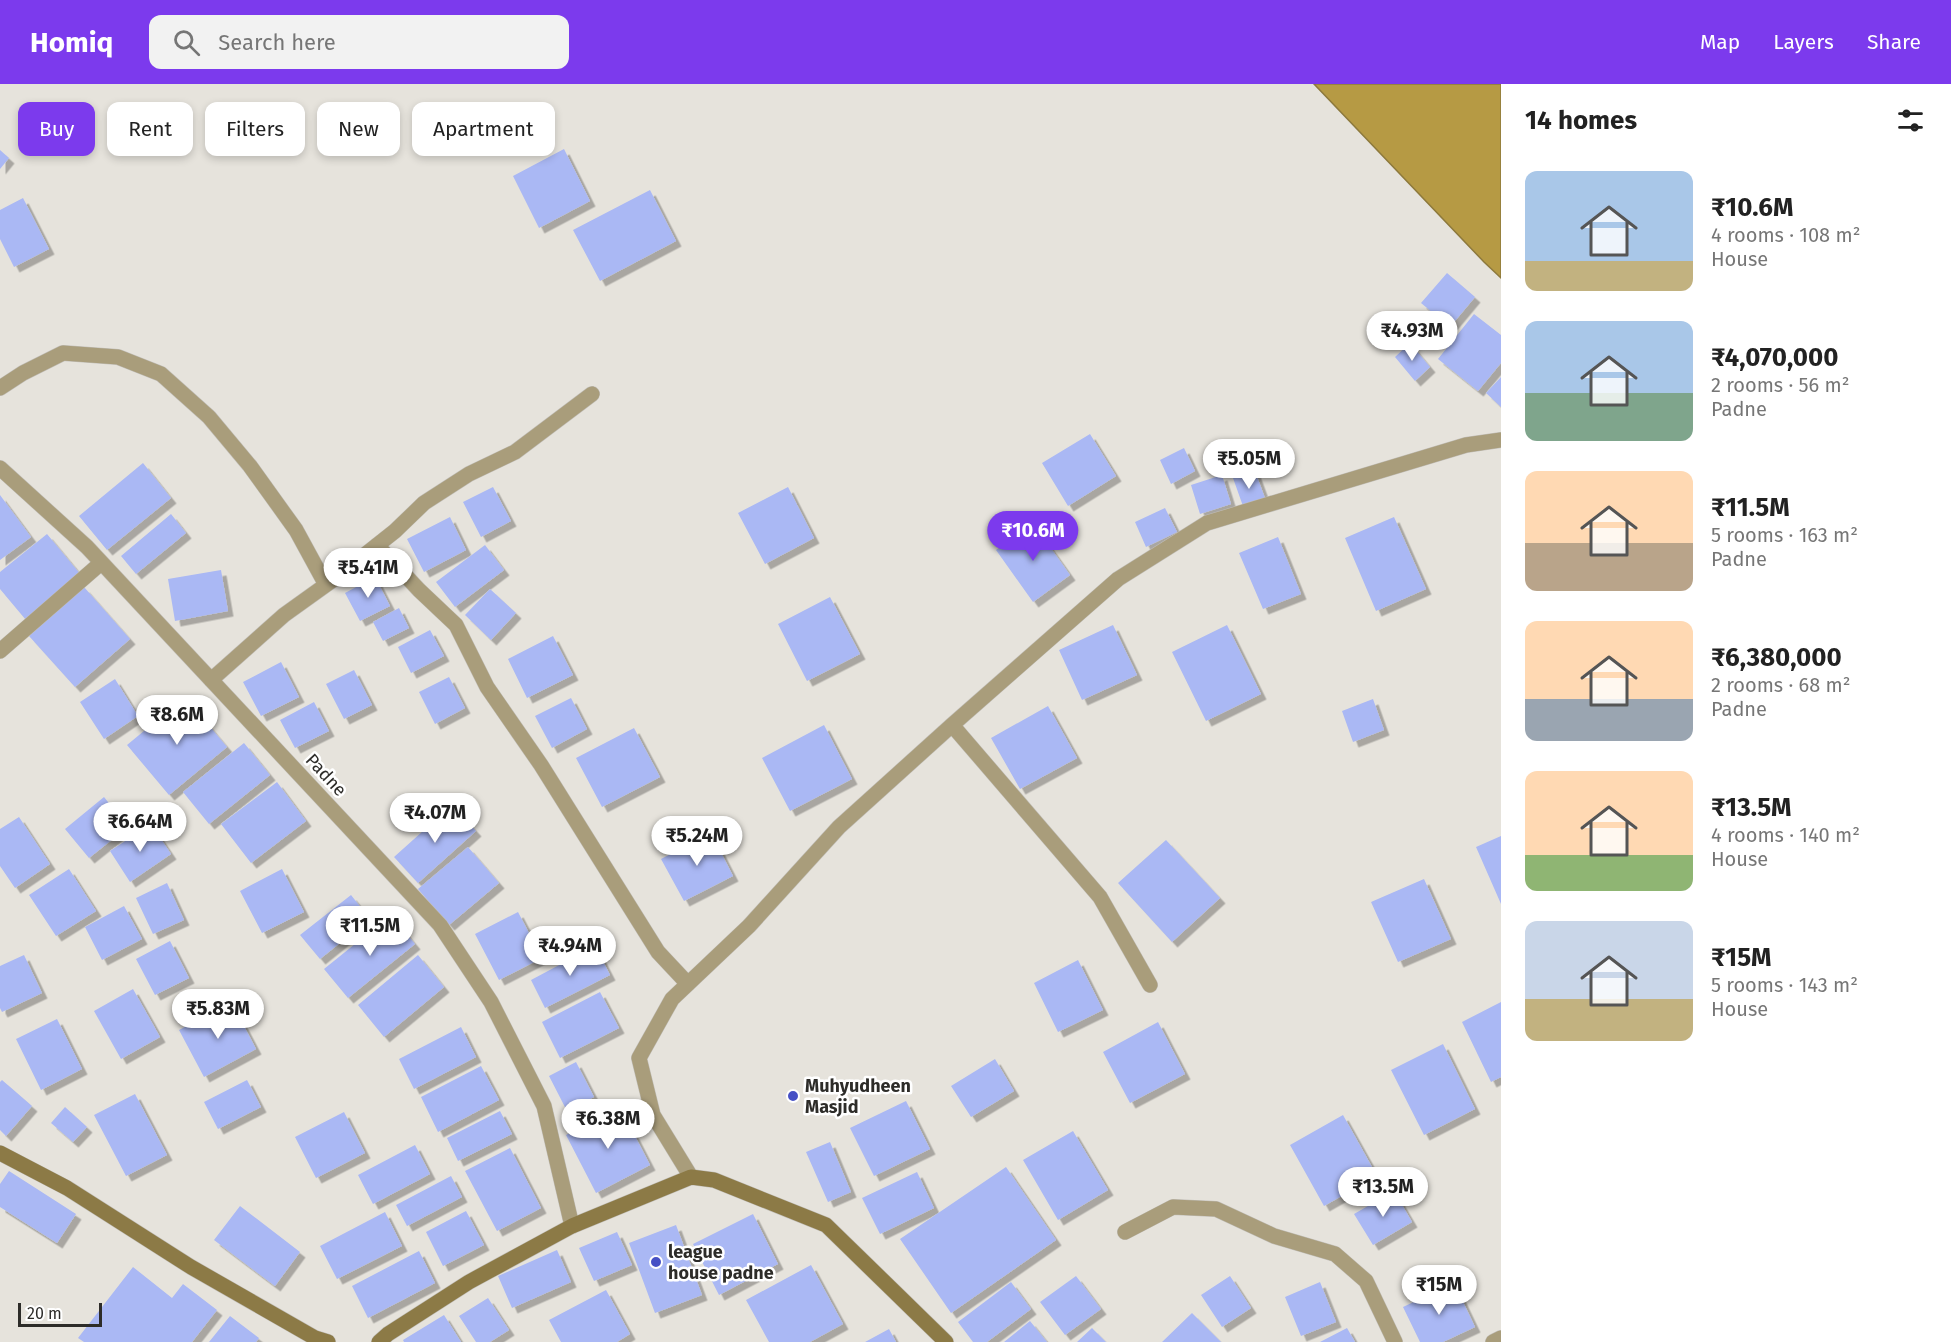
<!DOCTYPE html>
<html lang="en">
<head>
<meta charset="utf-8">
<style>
  body { margin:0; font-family:"Fira Sans",sans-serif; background:#f2f2f2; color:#222; height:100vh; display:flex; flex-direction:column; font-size:22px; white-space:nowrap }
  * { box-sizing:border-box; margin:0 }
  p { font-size:20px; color:#767676 }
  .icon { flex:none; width:33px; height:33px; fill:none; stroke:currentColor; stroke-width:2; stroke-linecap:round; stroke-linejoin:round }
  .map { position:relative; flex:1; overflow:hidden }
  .drawer { display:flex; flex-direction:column; background:#fff; width:450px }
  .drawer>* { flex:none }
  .banner { position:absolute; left:18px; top:18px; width:570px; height:54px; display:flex; gap:12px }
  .scale { position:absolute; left:18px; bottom:15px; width:84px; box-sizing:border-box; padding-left:6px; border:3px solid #2d2c29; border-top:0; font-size:16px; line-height:21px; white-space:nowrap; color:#2d2c29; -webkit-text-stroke:4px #fff; paint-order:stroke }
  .price { position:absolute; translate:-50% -51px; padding:0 14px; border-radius:21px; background:#fff; color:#222; font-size:20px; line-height:39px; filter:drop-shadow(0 2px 3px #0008) }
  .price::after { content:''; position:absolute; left:50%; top:36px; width:18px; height:14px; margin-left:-9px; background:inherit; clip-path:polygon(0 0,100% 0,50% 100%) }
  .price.on { background:#7c3aed; color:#fff }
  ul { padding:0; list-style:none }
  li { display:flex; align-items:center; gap:18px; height:150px; padding:0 24px }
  li span { display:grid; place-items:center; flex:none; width:168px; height:120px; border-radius:12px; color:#555 }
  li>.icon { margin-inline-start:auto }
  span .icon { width:72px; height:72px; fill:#fffc; stroke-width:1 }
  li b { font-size:26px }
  h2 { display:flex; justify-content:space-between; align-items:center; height:72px; padding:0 24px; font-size:26px }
  .pill { padding:0 21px; border-radius:12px; background:#fff; box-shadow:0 3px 9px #0003; font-size:21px; line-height:54px }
  .pill.on { background:#7c3aed; color:#fff }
  header { display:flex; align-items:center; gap:36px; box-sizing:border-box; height:84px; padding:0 30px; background:#7c3aed; color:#fff }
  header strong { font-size:28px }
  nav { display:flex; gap:33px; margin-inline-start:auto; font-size:21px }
  .search { width:420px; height:54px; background:#f2f2f2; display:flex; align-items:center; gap:15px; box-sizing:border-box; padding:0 21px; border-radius:12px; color:#767676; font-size:22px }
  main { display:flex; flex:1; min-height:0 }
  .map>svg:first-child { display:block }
  .water { fill:#b69a44; stroke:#8d793c; stroke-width:1.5 }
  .building { fill:#aab8f4; filter:url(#shadow) }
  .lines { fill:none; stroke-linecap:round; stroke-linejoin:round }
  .street-casing { stroke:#c1beb8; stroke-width:16 }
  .secondary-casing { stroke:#c1beb8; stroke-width:16 }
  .street { stroke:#a99d7b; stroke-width:15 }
  .secondary { stroke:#8c7a46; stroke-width:15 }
  .poi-dot { fill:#4650c5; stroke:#fff; stroke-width:2 }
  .labels { text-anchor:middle; stroke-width:5; stroke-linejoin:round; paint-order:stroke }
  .street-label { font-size:18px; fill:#2d2c29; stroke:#fff }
  .poi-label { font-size:18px; font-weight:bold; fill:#2d2c29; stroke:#fff; text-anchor:start }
</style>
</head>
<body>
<header>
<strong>Homiq</strong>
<div class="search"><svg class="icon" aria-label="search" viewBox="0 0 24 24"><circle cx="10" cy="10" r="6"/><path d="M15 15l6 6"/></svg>Search here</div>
<nav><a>Map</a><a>Layers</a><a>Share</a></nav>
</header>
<main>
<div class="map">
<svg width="1501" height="1258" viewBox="0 0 1501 1258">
  <defs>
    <filter id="shadow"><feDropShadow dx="5.5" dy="5.5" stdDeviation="0" flood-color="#0004"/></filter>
  </defs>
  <rect width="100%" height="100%" fill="#e6e3dc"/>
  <path class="water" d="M1314,0H1501V194L1484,178Z"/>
  <path class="building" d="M564,65L590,117L539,144L513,92Z
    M0,66L9,74L0,85Z
    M650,106L676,157L600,197L573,146Z
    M23,114L49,165L14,183L0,155V126Z
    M1447,189L1475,213L1450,243L1421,219Z
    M1474,230L1501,251V279L1478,307L1438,275Z
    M1410,259L1430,283L1415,297L1395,273Z
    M1501,293V323L1486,309Z
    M1090,350L1116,392L1068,422L1042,379Z
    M1184,364L1195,387L1171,400L1160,376Z
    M143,379L171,414L107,466L79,432Z
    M1255,387L1266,417L1244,425L1233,394Z
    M1222,391L1231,420L1200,430L1191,401Z
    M493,403L511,437L481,453L463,418Z
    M788,403L814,454L765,480L738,429Z
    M0,411L31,453L0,476Z
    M1165,424L1177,448L1146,463L1135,438Z
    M171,430L186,449L136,490L121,472Z
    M450,433L466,466L424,488L407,455Z
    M1394,433L1426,505L1376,527L1345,454Z
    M1033,439L1070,491L1033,518L996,466Z
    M47,450L81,491L26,536L0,505V488Z
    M1278,453L1301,510L1263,525L1239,469Z
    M485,461L504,486L455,523L436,498Z
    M221,486L228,527L175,537L168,495Z
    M375,493L390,522L360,537L345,509Z
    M84,503L130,555L75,603L29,552Z
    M490,505L516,529L491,556L465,531Z
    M830,513L860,570L807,597L778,540Z
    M399,524L409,544L383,557L373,538Z
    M1113,541L1137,591L1082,616L1059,566Z
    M1227,541L1261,610L1206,637L1172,568Z
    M430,546L444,572L411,589L398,563Z
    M553,552L573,591L527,614L508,575Z
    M281,578L299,613L261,632L243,598Z
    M354,586L372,621L344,635L326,600Z
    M449,593L465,624L435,640L419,608Z
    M115,595L138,632L104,655L80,618Z
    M185,613L227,663L169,711L127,661Z
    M571,614L587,645L552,664L535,632Z
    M1373,615L1384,646L1353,658L1342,627Z
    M314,618L329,647L295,664L280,636Z
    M1048,622L1077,674L1020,705L991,654Z
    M824,641L852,695L790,727L762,674Z
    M634,644L660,693L602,723L576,674Z
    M244,659L270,691L209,740L183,708Z
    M277,698L306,737L251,779L221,740Z
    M104,713L128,743L89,774L65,745Z
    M452,721L476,747L418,799L394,773Z
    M19,733L50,780L15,804L0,782V745Z
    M151,740L171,770L130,798L110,767Z
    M711,749L733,792L684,817L661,775Z
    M1501,752V820L1476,763Z
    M1166,756L1220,814L1172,858L1118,799Z
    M468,763L499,799L449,841L418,805Z
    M69,785L96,827L56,852L29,811Z
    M282,785L304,828L262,849L240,807Z
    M1424,795L1451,855L1398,878L1371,818Z
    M167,799L184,836L153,850L136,814Z
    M351,811L370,835L320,875L300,851Z
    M124,822L142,855L102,876L85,843Z
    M518,828L542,874L499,896L475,850Z
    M391,831L415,860L348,914L324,885Z
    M170,857L189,894L155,911L136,875Z
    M595,862L610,891L545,924L531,896Z
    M24,871L42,909L2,928L0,924V882Z
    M418,871L444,903L384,953L358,921Z
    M1078,876L1103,926L1058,948L1034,899Z
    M133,905L160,953L121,975L94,927Z
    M600,908L619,944L560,974L542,938Z
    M1501,918V993L1491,998L1462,938Z
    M232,919L256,965L204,993L179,946Z
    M57,935L82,985L41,1006L16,955Z
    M1158,938L1185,990L1130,1019L1103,968Z
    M461,943L476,973L414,1005L399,975Z
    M1443,960L1475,1025L1424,1051L1391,986Z
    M995,975L1014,1007L971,1033L951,1002Z
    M576,978L594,1013L567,1027L549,992Z
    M481,982L499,1016L438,1048L421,1013Z
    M2,996L32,1022L6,1052L0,1046V998Z
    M247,996L261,1023L218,1045L204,1018Z
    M135,1010L167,1071L126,1092L94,1031Z
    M906,1017L930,1065L874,1092L850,1044Z
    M65,1023L87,1043L73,1058L51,1039Z
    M620,1023L650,1081L596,1109L566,1051Z
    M500,1027L512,1050L458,1077L447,1054Z
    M344,1028L365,1069L316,1094L295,1053Z
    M1343,1031L1377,1092L1324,1122L1290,1061Z
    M1073,1047L1108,1106L1058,1136L1023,1076Z
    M830,1058L851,1108L828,1118L806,1068Z
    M415,1061L430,1090L373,1120L358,1091Z
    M510,1064L541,1124L497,1147L465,1087Z
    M1006,1083L1056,1156L951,1229L900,1155Z
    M9,1087L76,1130L57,1159L0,1123V1100Z
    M917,1088L934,1124L880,1150L862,1114Z
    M451,1092L462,1113L407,1142L396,1121Z
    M1394,1107L1412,1138L1373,1161L1354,1130Z
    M240,1122L300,1168L275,1202L214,1156Z
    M466,1127L484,1161L443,1182L426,1148Z
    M385,1128L402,1162L337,1195L320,1162Z
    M753,1130L778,1180L719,1211L693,1160Z
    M676,1141L702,1211L655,1229L629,1159Z
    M617,1148L632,1181L594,1197L579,1164Z
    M557,1166L571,1198L512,1224L498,1192Z
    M419,1167L435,1199L368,1234L352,1202Z
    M811,1181L843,1240L810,1258H769L746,1216Z
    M133,1183L172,1214L183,1200L217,1226L192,1258H84L78,1254Z
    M1076,1192L1101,1225L1065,1251L1040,1218Z
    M1230,1192L1251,1224L1222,1243L1201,1211Z
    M1011,1198L1031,1225L987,1258H973L958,1238Z
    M1320,1198L1336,1238L1301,1252L1285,1213Z
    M1454,1199L1475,1243L1443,1258H1420L1403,1223Z
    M606,1206L630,1250L617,1258H561L549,1236Z
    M488,1214L509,1246L490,1258H476L459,1232Z
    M1192,1229L1221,1258H1162Z
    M444,1231L461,1258H404L403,1256Z
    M230,1232L259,1254L256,1258H209Z
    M1030,1237L1047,1258H1004Z
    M1092,1244L1106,1258H1077Z
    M1347,1244L1355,1258H1320Z
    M889,1245L896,1258H865Z"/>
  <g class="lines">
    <g class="street-casing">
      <path id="street" d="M0,304L23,289L63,269L118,273L161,290L209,333L250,382L296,446L326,501
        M0,384L87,463L440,841L491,918L544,1022L572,1142
        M377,461L419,506L456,541L487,603L541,681L658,868L688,900
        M0,567L101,479
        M211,596L284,531L337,493L395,447L424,419L469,390L515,368L592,310
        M952,641L1100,813L1150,901
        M691,1093L653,1031L639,974L672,915L749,842L839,743L952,641L1118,495L1207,439L1466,361L1501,356
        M1125,1148L1173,1123L1216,1125L1274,1152L1335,1170L1366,1197L1395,1258
        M1493,1258L1501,1254"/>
    </g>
    <g class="secondary-casing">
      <path id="secondary" d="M0,1069L67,1104L191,1183L315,1254L328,1258
        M379,1258L388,1250L469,1198L572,1142L691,1093L714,1096L826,1141L946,1258"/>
    </g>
    <use href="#street" class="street"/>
    <use href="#secondary" class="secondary"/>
  </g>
  <g class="poi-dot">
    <circle cx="793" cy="1012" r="6"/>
    <circle cx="656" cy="1178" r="6"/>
  </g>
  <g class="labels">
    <g class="street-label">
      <text transform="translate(326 691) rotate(47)" y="6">Padne</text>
    </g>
    <g class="poi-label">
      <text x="805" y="1008">Muhyudheen<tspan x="805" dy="21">Masjid</tspan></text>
      <text x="668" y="1174">league<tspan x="668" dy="21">house padne</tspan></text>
    </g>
  </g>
</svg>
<div class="scale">20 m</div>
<b class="price" style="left:1412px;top:278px">₹4.93M</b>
<b class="price" style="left:1249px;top:406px">₹5.05M</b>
<b class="price on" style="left:1033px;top:478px">₹10.6M</b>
<b class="price" style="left:368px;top:515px">₹5.41M</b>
<b class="price" style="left:177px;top:662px">₹8.6M</b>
<b class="price" style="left:435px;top:760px">₹4.07M</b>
<b class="price" style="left:140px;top:769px">₹6.64M</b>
<b class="price" style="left:697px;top:783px">₹5.24M</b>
<b class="price" style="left:370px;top:873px">₹11.5M</b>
<b class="price" style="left:570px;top:893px">₹4.94M</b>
<b class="price" style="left:218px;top:956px">₹5.83M</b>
<b class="price" style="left:608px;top:1066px">₹6.38M</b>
<b class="price" style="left:1383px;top:1134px">₹13.5M</b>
<b class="price" style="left:1439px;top:1232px">₹15M</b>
<div class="banner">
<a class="pill on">Buy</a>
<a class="pill">Rent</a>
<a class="pill">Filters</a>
<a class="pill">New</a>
<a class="pill">Apartment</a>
</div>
</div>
<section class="drawer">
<h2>14 homes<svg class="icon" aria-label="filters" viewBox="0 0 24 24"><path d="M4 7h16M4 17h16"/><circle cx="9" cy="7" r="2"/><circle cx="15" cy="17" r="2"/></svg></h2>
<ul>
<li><span style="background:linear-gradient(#a9c7e8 75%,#c2b280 0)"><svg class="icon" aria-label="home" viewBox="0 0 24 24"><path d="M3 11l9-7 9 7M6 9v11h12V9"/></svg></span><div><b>₹10.6M</b><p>4 rooms · 108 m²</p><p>House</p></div></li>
<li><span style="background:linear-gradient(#a9c7e8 60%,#7fa58c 0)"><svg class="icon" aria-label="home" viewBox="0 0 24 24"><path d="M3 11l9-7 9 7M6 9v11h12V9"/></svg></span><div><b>₹4,070,000</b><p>2 rooms · 56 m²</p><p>Padne</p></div></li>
<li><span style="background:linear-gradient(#ffd9b3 60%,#b9a48a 0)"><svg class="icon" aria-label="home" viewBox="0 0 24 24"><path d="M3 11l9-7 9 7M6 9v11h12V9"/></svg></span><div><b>₹11.5M</b><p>5 rooms · 163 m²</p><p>Padne</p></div></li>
<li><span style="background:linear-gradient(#ffd9b3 65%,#9aa5b1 0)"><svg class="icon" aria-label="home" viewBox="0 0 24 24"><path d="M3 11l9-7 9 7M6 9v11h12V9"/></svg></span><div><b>₹6,380,000</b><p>2 rooms · 68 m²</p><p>Padne</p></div></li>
<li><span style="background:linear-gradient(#ffd9b3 70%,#8fb573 0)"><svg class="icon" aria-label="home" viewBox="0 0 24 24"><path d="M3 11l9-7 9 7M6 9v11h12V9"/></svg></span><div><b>₹13.5M</b><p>4 rooms · 140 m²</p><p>House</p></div></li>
<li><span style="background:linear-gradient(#c9d6e8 65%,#c2b280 0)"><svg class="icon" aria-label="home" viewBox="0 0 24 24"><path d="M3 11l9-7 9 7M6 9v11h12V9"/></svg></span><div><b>₹15M</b><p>5 rooms · 143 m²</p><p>House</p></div></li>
</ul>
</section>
</main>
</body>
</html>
